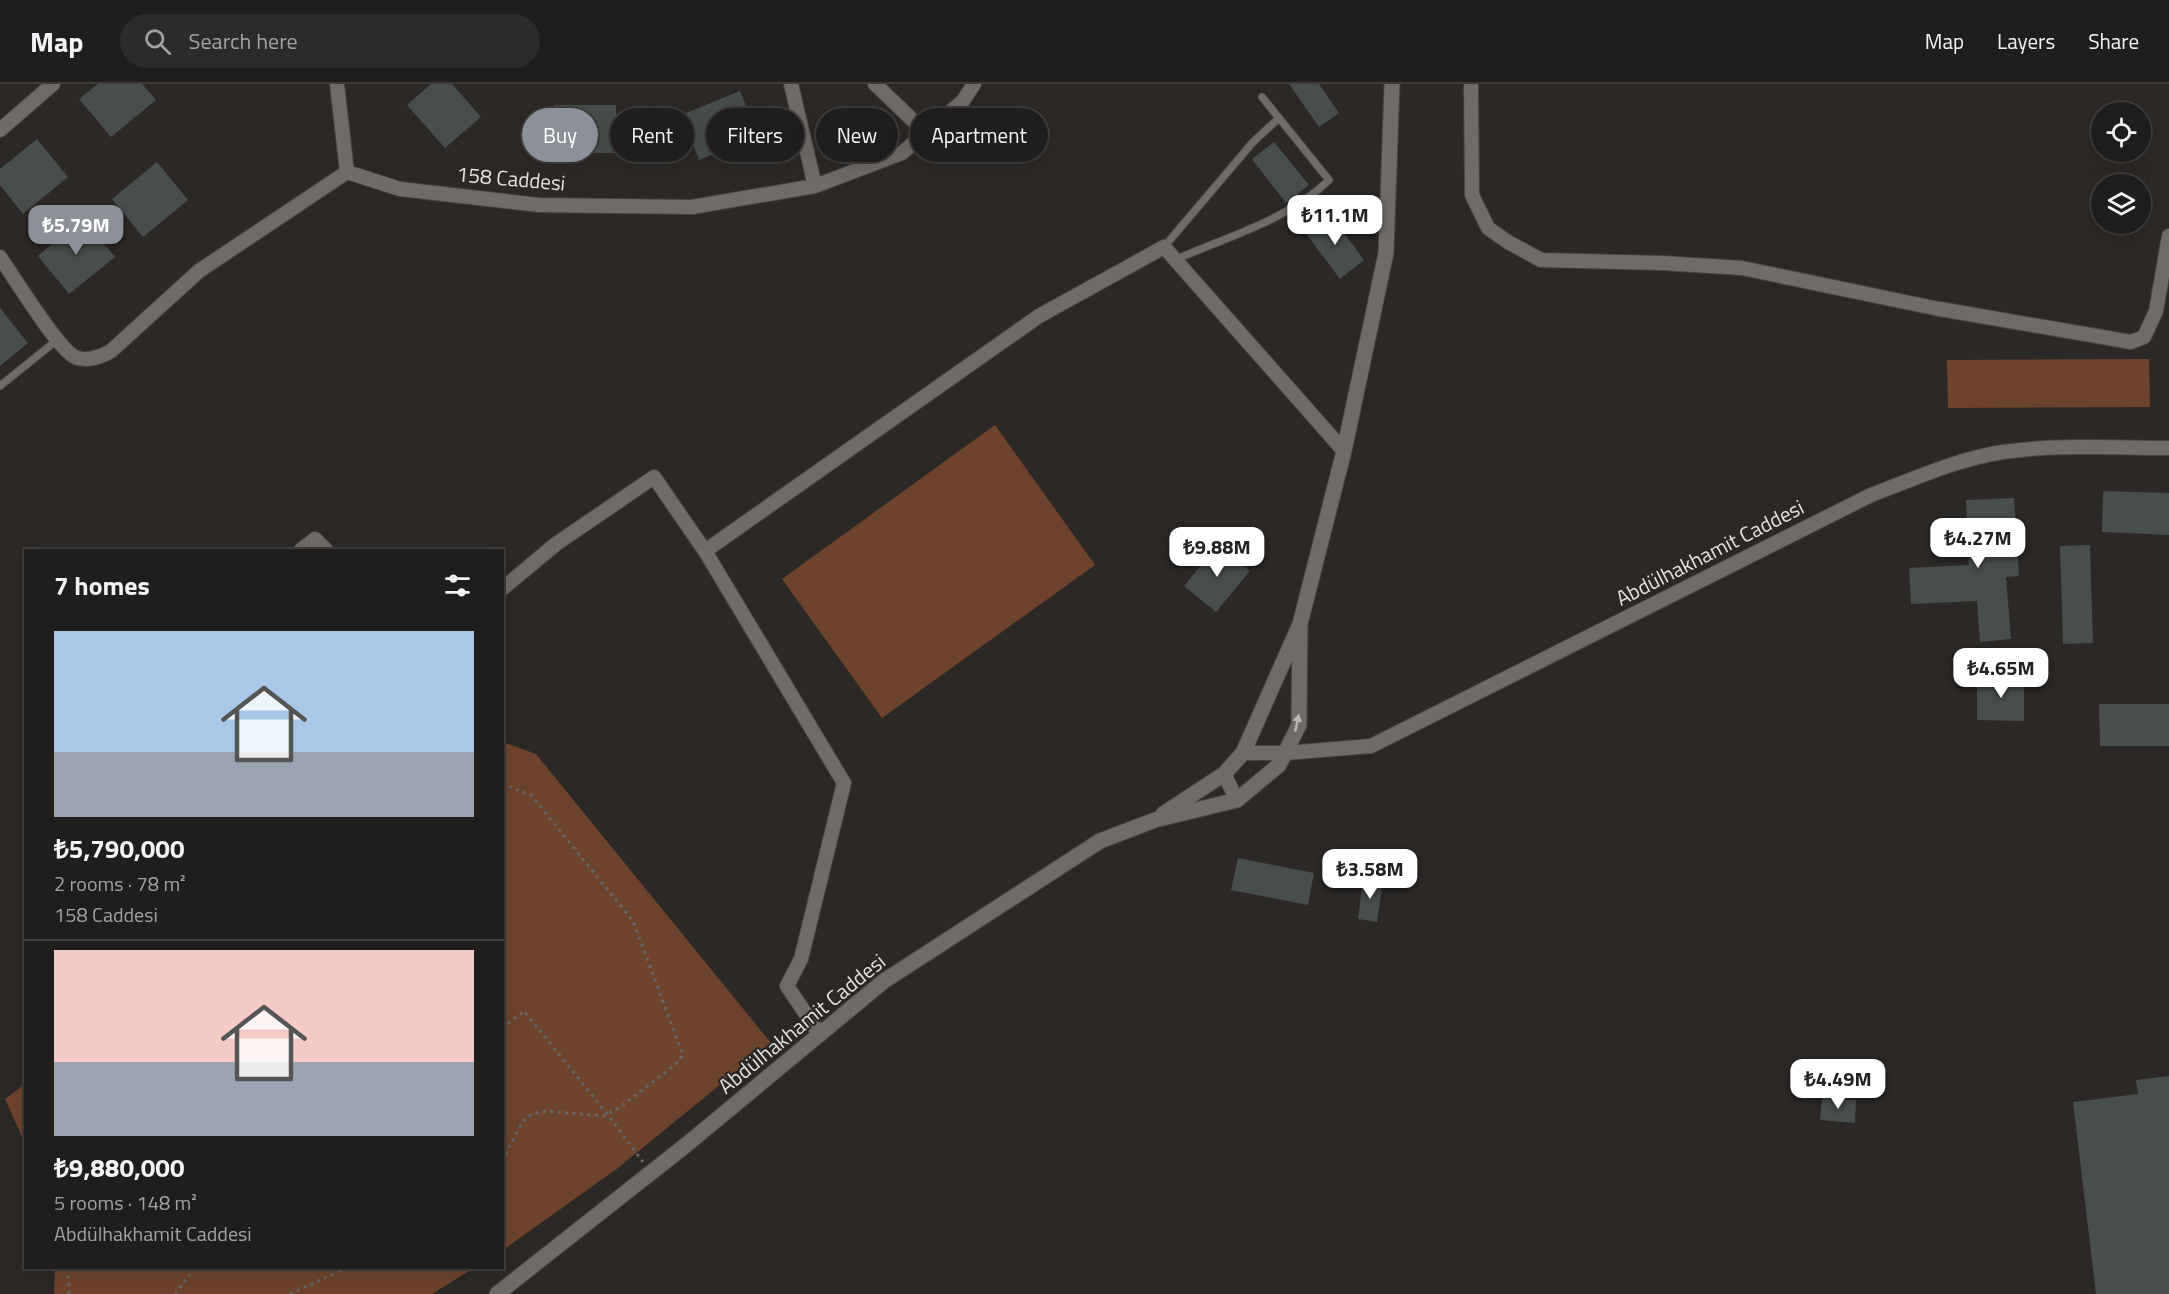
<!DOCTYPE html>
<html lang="en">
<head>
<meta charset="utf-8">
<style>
  body { margin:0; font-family:"Titillium Web",sans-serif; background:#2d2b29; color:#f1f3f6; height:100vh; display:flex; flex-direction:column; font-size:22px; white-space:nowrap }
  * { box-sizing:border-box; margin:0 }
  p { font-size:20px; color:#a2a2a3 }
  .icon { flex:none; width:33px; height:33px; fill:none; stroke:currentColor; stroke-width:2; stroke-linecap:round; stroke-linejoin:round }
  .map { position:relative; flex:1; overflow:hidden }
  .panel { position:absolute; left:24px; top:465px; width:480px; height:720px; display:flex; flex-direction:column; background:#201e1c; border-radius:0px; box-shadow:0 6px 24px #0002,0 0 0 2px #3d3c3b }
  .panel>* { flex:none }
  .hud { position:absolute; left:522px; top:24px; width:570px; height:54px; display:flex; gap:12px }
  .controls { position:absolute; left:2091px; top:18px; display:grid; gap:12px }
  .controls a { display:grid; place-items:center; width:60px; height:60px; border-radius:50%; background:#201e1c; box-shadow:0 6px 24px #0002,0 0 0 2px #3d3c3b; font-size:30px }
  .price { position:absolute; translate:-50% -51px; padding:0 14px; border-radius:12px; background:#fff; color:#222; font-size:20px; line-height:39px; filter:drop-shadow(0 2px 3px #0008) }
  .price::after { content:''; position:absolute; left:50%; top:36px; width:18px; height:14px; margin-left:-9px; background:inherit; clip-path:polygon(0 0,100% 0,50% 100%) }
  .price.on { background:#8c9099; color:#fff }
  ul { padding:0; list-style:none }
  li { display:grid; align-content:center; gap:12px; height:318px; padding:0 30px }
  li+li { border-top:2px solid #3d3c3b }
  li span { display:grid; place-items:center; height:186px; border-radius:0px; color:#555 }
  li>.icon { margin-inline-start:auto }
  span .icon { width:108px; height:108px; fill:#fffc; stroke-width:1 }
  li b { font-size:26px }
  h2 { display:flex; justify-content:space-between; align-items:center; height:72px; padding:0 30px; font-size:26px }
  .pill { padding:0 21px; border-radius:27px; background:#201e1c; box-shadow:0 6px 24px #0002,0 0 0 2px #3d3c3b; font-size:21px; line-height:54px }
  .pill.on { background:#8c9099; color:#fff }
  header { display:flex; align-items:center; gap:36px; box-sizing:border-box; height:84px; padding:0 30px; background:#201e1c; border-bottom:2px solid #3d3c3b }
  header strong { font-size:28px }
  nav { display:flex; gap:33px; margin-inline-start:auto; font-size:21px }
  .search { width:420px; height:54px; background:#2d2b29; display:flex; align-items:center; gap:15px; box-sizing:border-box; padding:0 21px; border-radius:33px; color:#a2a2a3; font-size:22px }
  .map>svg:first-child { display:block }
  .green { fill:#6e432d }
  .building { fill:#484d4e }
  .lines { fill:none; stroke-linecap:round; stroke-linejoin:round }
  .lane-casing { stroke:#464341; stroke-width:9 }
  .street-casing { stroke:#464341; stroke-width:16 }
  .secondary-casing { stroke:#464341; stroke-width:17 }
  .path { stroke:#676462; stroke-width:3; stroke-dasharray:3 4.5; stroke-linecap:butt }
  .lane { stroke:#706b69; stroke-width:7 }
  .street { stroke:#706b69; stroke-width:14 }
  .secondary { stroke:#706b69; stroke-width:15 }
  .oneway { fill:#bbb8b7 }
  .labels { text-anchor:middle; stroke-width:4.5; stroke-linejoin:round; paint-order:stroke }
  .street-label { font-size:21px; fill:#e4e2e1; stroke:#2b2826 }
</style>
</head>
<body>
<header>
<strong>Map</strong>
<div class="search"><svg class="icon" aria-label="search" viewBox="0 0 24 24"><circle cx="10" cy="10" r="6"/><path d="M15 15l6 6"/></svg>Search here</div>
<nav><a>Map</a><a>Layers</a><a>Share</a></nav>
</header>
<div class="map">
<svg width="2169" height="1210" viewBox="0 0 2169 1210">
  <rect width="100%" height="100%" fill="#2b2826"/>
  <path class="green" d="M2149,275L2150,323L1948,324L1947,276Z
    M995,341L1095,481L882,634L782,495Z
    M503,658L536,670L771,959L618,1084L503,1166Z
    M25,1000V1060L5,1015Z
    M55,1184H474L432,1210H54Z"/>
  <path class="building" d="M98,0H142L156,16L111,53L79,15Z
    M431,0H452L481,33L445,64L407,21Z
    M1289,0H1319L1339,29L1319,43Z
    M740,7L758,52L699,76L681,31Z
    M554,21H616V69H555Z
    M37,55L68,93L23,130L0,101V85Z
    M1274,58L1309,101L1286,119L1252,75Z
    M157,78L188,116L143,153L112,115Z
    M1330,130L1364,176L1340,195L1305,148Z
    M83,134L115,173L69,210L38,172Z
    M0,224L28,259L0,282Z
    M2103,407L2169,409V451L2102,448Z
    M2014,414L2019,492L2006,493L2011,555L1980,558L1977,517L1911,520L1909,484L1969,481L1966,416Z
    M1217,461L1250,487L1216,528L1184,502Z
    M2090,461L2093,559L2063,560L2060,462Z
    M1977,593H2024V637L1977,636Z
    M2099,620H2169V662H2100Z
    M1238,774L1314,789L1308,821L1231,806Z
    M1363,794L1383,797L1377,838L1358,835Z
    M2169,992V1210H2096L2073,1018L2138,1010L2136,996Z
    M1822,1014L1856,1016L1855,1039L1820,1036Z"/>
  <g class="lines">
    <g class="lane-casing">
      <path id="lane" d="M1164,163L1253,58L1279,34
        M1175,176C1228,152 1287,137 1329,96L1262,13
        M0,302L57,256"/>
    </g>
    <g class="street-casing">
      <path id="street" d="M337,0L347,88
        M791,0L815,102
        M875,0L925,48
        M1471,0L1472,111L1488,144L1508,158L1541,176L1662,179L1742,184L1934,224L2131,258L2144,253L2156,227L2169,152
        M0,46L53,0
        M0,173C13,192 58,265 75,273C86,278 101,273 111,267L199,187L347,88L400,105L539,121L692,123L815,102L902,69L963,17L974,0
        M301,466L315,455L326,466
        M502,505L556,460L654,393L705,467
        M1243,669H1286L1371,662L1871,411C1914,395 1957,375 2003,368C2057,360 2114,364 2169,364
        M1224,690L1237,716
        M820,951L787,902L801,875L844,699L705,467L1039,232L1164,163L1344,367"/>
    </g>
    <g class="secondary-casing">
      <path id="secondary" d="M1163,730L1224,690L1243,669L1300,540L1344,367L1386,169L1392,0
        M497,1210L686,1061L884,897L1100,757L1155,736L1237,716L1279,681L1299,641L1300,540"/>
    </g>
    <path class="path" d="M502,700L531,711L633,837L683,971L676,980L619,1024L603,1032L545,1027L532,1030L523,1037L502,1077
      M502,944L524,927L608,1031L643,1078
      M68,1184L69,1210
      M175,1210L195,1184
      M290,1210L346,1184"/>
    <use href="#lane" class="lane"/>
    <use href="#street" class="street"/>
    <use href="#secondary" class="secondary"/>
  </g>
  <defs><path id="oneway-solid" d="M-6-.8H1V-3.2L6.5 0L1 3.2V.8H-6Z" transform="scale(1.5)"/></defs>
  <use class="oneway" href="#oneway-solid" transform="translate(1297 639) rotate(-78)"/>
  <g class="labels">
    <g class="street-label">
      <text transform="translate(511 95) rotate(5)" y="7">158 Caddesi</text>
      <text transform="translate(1710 469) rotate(-27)" y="7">Abdülhakhamit Caddesi</text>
      <text transform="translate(802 940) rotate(-39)" y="7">Abdülhakhamit Caddesi</text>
    </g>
  </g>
</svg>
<div class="controls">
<a><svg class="icon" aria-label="locate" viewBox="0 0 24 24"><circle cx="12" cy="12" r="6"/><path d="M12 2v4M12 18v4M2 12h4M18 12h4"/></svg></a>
<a><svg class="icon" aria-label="layers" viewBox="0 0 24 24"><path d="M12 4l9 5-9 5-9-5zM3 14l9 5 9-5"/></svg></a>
</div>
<b class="price" style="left:1335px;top:162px">₺11.1M</b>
<b class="price on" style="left:76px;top:172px">₺5.79M</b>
<b class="price" style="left:1978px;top:485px">₺4.27M</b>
<b class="price" style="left:1217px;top:494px">₺9.88M</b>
<b class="price" style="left:2001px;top:615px">₺4.65M</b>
<b class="price" style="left:1370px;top:816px">₺3.58M</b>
<b class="price" style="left:1838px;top:1026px">₺4.49M</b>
<div class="hud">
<a class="pill on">Buy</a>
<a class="pill">Rent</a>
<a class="pill">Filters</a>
<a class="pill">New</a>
<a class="pill">Apartment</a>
</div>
<section class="panel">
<h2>7 homes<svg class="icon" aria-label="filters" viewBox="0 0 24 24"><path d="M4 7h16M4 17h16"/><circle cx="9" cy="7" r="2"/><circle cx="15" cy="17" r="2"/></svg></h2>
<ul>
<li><span style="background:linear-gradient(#a9c7e8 65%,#9aa5b1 0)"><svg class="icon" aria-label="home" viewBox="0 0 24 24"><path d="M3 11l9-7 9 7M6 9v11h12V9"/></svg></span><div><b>₺5,790,000</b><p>2 rooms · 78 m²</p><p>158 Caddesi</p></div></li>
<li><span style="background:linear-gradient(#f6c9c9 60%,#9aa5b1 0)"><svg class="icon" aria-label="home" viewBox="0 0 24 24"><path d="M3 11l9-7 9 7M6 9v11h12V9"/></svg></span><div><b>₺9,880,000</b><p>5 rooms · 148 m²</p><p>Abdülhakhamit Caddesi</p></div></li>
</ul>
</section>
</div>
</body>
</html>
